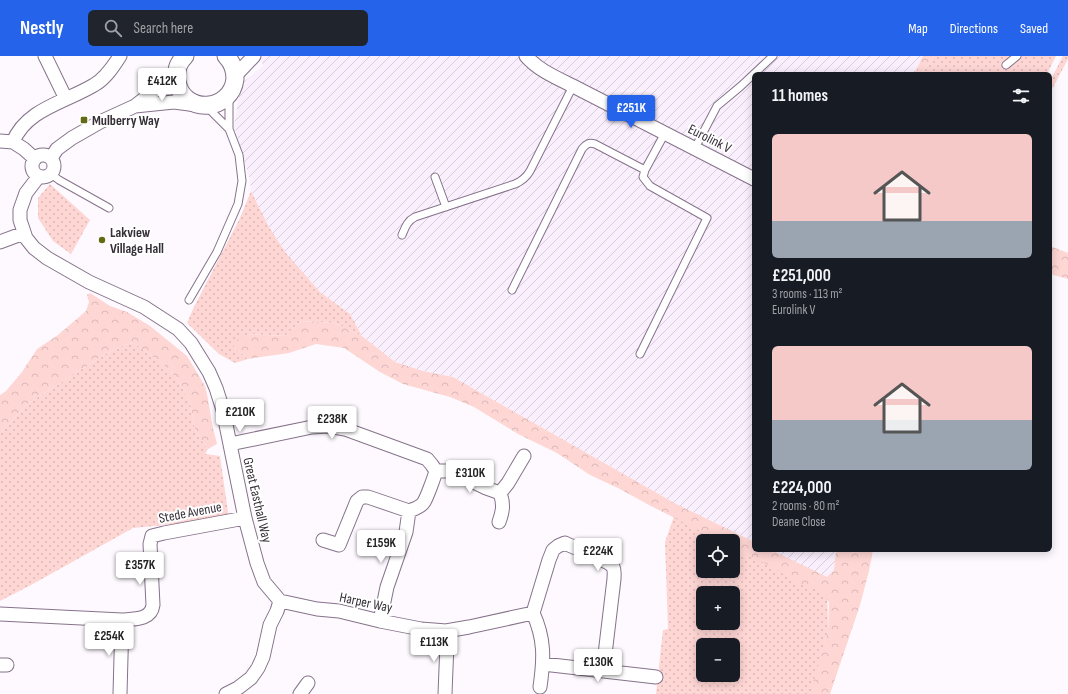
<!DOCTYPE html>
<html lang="en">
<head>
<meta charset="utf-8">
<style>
  body { margin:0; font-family:"Sofia Sans Condensed",sans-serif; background:#20242c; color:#f1f3f6; height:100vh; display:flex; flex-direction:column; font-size:15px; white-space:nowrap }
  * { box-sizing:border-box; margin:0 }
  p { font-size:13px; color:#9ea1a6 }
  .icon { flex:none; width:22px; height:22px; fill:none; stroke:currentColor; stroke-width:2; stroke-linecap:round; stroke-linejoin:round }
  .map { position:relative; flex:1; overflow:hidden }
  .side { position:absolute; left:752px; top:16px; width:300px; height:480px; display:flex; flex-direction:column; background:#171b24; border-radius:6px; box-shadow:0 2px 10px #0003 }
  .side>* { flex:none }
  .buttons { position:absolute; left:696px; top:478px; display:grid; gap:8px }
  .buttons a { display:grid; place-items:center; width:44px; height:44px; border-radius:6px; background:#171b24; box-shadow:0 2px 10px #0003; font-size:20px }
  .price { position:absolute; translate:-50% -34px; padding:0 9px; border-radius:4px; background:#fff; color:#222; font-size:13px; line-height:26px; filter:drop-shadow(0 1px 2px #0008) }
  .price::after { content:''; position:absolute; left:50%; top:24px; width:12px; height:9px; margin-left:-6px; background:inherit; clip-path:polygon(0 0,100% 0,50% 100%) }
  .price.on { background:#2563eb; color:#fff }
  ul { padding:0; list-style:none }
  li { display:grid; align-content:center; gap:8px; height:212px; padding:0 20px }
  li span { display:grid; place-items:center; height:124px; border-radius:6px; color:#555 }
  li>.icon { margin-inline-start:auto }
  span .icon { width:72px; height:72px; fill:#fffc; stroke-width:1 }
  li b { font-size:17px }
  h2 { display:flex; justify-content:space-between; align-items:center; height:48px; padding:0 20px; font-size:17px }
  header { display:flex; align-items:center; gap:24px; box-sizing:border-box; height:56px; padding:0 20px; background:#2563eb; color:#fff }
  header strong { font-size:19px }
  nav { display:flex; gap:22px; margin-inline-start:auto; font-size:14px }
  .search { width:280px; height:36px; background:#20242c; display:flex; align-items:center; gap:10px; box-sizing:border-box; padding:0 14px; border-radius:6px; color:#9ea1a6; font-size:15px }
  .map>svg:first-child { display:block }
  .industrial { fill:url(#industrial-furrows) }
  .green { fill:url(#green-dots); fill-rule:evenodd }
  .forest { fill:url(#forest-crowns) }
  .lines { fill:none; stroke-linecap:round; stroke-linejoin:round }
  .service-casing { stroke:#86738b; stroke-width:9 }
  .minor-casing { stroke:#86738b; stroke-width:15 }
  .tertiary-casing { stroke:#86738b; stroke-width:19 }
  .service { stroke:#fff; stroke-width:7 }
  .minor { stroke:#fff; stroke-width:13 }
  .tertiary { stroke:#fff; stroke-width:17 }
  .poi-dot { fill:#636c13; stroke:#fff; stroke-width:1.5 }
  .labels { text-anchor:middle; stroke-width:4; stroke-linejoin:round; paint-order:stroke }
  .poi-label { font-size:14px; font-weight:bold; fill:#362e38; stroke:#fff; text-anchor:start }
  .street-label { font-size:14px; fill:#362e38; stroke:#fff }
</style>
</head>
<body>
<header>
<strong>Nestly</strong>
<div class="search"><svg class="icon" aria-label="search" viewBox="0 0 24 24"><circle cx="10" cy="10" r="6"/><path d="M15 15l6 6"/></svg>Search here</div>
<nav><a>Map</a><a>Directions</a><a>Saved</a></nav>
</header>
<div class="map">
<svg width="1068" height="638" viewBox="0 0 1068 638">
  <defs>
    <pattern id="industrial-furrows" width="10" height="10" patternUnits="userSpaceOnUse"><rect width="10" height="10" fill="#faf0fd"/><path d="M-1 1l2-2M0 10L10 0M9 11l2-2" fill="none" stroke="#d7ceda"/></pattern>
    <pattern id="green-dots" width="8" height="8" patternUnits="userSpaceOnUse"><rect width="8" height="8" fill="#fed6d4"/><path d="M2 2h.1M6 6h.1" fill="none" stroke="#dab8b7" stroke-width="1.8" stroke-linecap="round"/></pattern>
    <pattern id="forest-crowns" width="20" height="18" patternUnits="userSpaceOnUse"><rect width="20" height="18" fill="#fed6d4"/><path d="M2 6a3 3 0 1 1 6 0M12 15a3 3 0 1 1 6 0" fill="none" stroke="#dab8b7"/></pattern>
  </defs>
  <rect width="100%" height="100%" fill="#fdf9fe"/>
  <path class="industrial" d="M260,0H923L914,18H754V486L678,449L453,321L423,315L395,306L362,280L350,258L320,236L286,197L269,171L251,135L250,124L234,70L241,28L263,10Z
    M771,494H836L834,514L827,521Z"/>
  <path class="green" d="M934,0H1056L1047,18H921Z
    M1063,0H1068V3L1050,37V25Z
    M50,128L90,164L71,198L53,185L38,162V142Z
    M251,135L269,171L286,197L320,236L350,258L362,280L335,267L301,265L285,280L248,278L234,291L248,303L235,307L219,298L187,267L194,251L240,162Z
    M134,287L165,309L178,324L190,346L195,373L200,382L208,393L205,398L220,400L229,463L133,472L31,529L0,545V378L27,348L107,297L124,289Z
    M678,449L754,486V494H771L827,521L828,575L811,638H656L663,574L668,573L665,486ZM703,485H733V515H703ZM703,537H733V567H703ZM703,589H733V619H703Z"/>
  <path class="forest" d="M923,0H934L921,18H914Z
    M1050,190L1068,197V223L1050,218Z
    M90,237L110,250L127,256L150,270L187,300L205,330L207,338L213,372L217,388L208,393L200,382L195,373L190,346L178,324L165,309L134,287L124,289L107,297L27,348L0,378V339L6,335L22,316L37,293L58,279L86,255L89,246L87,239Z
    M301,265L335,267L362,280L395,306L423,315L453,321L678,449L754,486V494H771L827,521L834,514L836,494H873L869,515L860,549L830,638H810L824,588L828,575L829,546L820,534L798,528L771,510L744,498L733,492V485H720L651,450L618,432L590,419L557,397L518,378L474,351L450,341L403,328L380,316L344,292L316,288L289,297L248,303L234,291L233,286L248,278L285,280Z"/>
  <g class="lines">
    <g class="service-casing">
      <path id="service" d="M1006,9L1017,0
        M229,73V42
        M695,92L717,50L741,30L773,0
        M51,118L59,124L109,152
        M435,121L446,151
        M402,179C405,172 407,165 415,161L515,128C522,125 526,122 530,115L573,30
        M512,234L582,93C586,88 589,86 595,88L645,114
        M189,244L217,196L238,148L242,125L239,99L229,73L206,50
        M640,298L707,162L650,130L643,121L645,114L665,77"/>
    </g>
    <g class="minor-casing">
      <path id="minor" d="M45,0L66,43
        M526,0C538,14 557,22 573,30L754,123
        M235,20L254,0
        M135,50L174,46L197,49
        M0,85L13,86L24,93L35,103
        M13,86C26,53 66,46 94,29C105,23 113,11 120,0
        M32 110a11 11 0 1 1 22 0a11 11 0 1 1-22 0Z
        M51,102L57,93L72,82L100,66L135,50L161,30L176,22
        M39,120L26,137L20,154V164L26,182L34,192L47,202L89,226L144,251L178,273L191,287L209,316L216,332L223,354L245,462L257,507L264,526L280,545L277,555L270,569L263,601L258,612L251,622L238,632L226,638
        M0,186L24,177
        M230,388L312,371L328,370L345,373L427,403L432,409L436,415
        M436,415H446L455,417L486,432L500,437C504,448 503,455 499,466
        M500,437L508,427L524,400
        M323,484L339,489L357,445L362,441H368L409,455C414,453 421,451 424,446C427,441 434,422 436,415
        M280,545L317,553L339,555L380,565L421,573L446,575L469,571L533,557
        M0,558L122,564C135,563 151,564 153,549L150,488L152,480L164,477L245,462
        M380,565L387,531L406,476L409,455
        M543,608L656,621
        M0,609H7
        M540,631C544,603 545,583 533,557L549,504L553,494L558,490L565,487C574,492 608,504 613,511C615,515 614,519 614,523L603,615
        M120,638L122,564
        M300,638L308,627
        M445,638L447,587L446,575"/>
    </g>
    <g class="tertiary-casing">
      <path id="tertiary" d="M185,0C178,7 175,16 177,26C184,59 231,56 235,23C235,14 232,6 226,0"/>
    </g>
    <use href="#service" class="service"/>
    <use href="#minor" class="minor"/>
    <use href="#tertiary" class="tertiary"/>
  </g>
  <g class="poi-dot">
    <rect x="80" y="60" width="8" height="8" rx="2"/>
    <circle cx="102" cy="184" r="4"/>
  </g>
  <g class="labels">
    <g class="poi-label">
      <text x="92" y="69">Mulberry Way</text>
      <text x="110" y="181">Lakview<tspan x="110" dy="16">Village Hall</tspan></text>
    </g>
    <g class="street-label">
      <text transform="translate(710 82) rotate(27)" y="5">Eurolink V</text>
      <text transform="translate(258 444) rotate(77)" y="5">Great Easthall Way</text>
      <text transform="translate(190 456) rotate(-11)" y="5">Stede Avenue</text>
      <text transform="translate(366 546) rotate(12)" y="5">Harper Way</text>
    </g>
  </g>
</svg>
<div class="buttons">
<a><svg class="icon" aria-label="locate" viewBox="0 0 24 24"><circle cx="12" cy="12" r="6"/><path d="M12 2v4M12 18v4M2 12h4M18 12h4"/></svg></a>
<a>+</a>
<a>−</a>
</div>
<b class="price" style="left:162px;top:46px">£412K</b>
<b class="price on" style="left:631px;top:73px">£251K</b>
<b class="price" style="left:240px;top:377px">£210K</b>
<b class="price" style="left:332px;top:384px">£238K</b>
<b class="price" style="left:470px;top:438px">£310K</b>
<b class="price" style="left:381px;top:508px">£159K</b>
<b class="price" style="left:598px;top:516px">£224K</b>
<b class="price" style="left:140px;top:530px">£357K</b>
<b class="price" style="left:109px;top:601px">£254K</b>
<b class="price" style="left:434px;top:607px">£113K</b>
<b class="price" style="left:598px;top:627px">£130K</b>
<section class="side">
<h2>11 homes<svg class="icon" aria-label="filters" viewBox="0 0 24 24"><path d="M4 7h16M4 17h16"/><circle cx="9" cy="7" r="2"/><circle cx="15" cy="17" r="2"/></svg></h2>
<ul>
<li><span style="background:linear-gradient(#f6c9c9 70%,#9aa5b1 0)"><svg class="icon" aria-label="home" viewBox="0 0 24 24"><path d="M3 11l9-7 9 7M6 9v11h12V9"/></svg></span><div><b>£251,000</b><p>3 rooms · 113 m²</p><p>Eurolink V</p></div></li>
<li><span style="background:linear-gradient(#f6c9c9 60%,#9aa5b1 0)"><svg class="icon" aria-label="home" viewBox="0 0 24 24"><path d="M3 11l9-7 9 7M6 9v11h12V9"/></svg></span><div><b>£224,000</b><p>2 rooms · 80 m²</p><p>Deane Close</p></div></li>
</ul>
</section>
</div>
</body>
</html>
